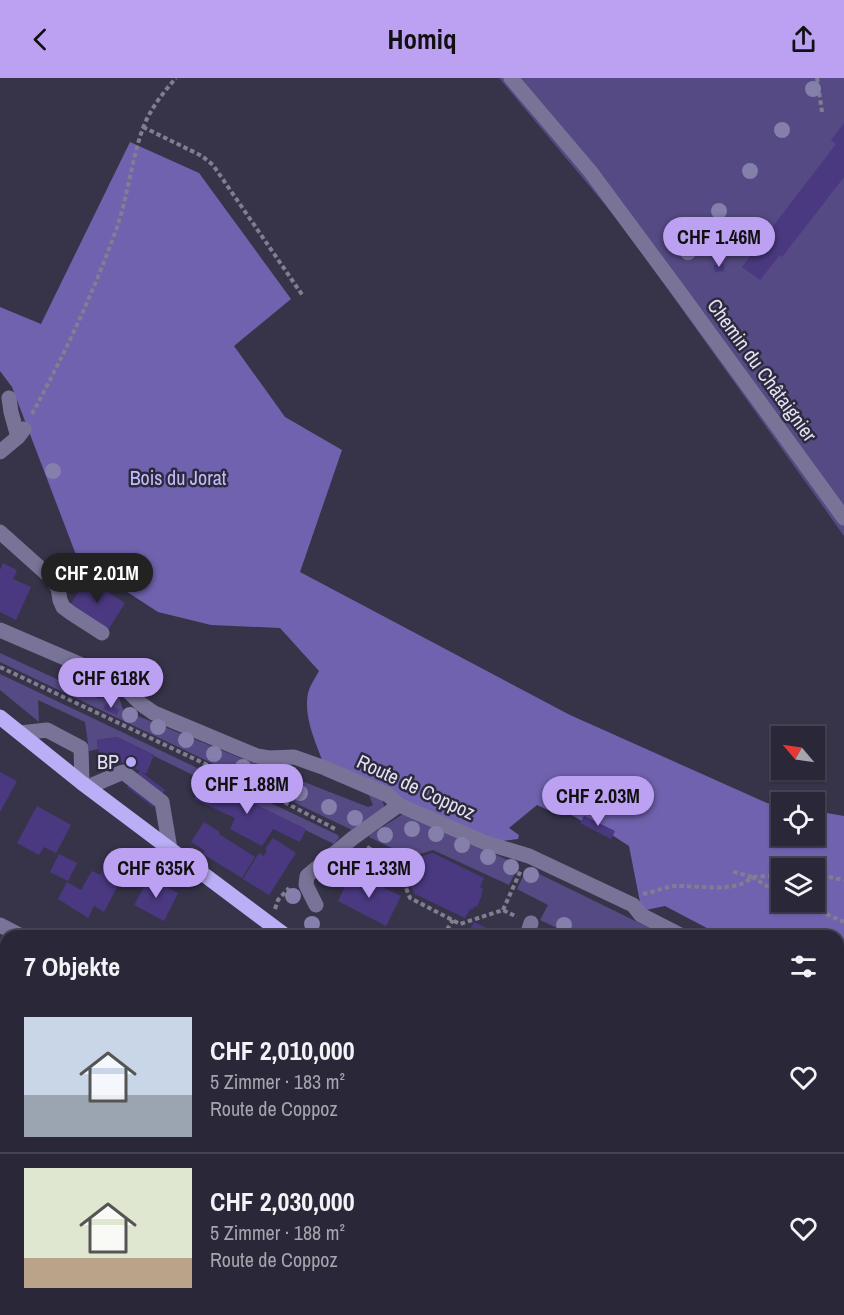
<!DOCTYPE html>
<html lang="de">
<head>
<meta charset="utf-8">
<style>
  body { margin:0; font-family:"Archivo Narrow",sans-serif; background:#353343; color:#f1f3f6; height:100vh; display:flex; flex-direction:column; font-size:22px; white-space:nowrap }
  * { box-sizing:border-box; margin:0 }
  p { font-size:20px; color:#a5a5ae }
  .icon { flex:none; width:33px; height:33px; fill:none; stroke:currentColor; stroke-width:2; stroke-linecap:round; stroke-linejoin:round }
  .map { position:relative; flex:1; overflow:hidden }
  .sheet { position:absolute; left:0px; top:852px; width:844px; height:386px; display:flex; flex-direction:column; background:#292738; border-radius:18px 18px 0 0; box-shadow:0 2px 4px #0004,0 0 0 2px #454453 }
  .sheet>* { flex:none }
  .needle { width:39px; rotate:299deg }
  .tools { position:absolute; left:771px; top:648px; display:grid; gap:12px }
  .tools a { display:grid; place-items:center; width:54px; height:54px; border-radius:0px; background:#292738; box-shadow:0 2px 4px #0004,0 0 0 2px #454453; font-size:30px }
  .price { position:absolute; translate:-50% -51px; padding:0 14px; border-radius:21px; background:#bca0f2; color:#111; font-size:20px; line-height:39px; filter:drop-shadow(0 2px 3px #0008) }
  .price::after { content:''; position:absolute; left:50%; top:36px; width:18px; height:14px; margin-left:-9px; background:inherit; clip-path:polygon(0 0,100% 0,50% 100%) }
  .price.current { background:#222; color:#fff }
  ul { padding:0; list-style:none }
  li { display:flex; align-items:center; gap:18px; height:150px; padding:0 24px }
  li+li { border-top:2px solid #454453 }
  li span { display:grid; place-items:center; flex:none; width:168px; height:120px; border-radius:0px; color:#555 }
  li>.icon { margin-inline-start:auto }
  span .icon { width:72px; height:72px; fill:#fffc; stroke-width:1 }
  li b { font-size:26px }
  h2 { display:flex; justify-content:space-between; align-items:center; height:72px; padding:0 24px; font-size:26px }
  header { display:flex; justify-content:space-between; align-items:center; height:78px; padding:0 24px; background:#bca0f2; color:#111; font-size:27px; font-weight:700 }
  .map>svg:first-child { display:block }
  .green { fill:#554a83 }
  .forest { fill:#7162af; fill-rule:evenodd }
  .building { fill:#4a3981 }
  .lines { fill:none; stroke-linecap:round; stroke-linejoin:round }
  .path { stroke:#807e90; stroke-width:4; stroke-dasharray:4.5 3; stroke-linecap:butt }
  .minor { stroke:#797497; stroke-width:15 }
  .major { stroke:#baaff6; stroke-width:15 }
  .tree { fill:#857fab }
  .poi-dot { fill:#b8abf7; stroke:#2d2a3f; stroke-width:2 }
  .labels { text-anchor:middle; stroke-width:5; stroke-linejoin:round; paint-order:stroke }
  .street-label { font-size:20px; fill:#e3e1ef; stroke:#2d2a3f }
  .park-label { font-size:20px; fill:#c5bcfb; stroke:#2d2a3f }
  .poi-label { font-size:20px; fill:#e3e1ef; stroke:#2d2a3f; text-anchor:end }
</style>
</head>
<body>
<header><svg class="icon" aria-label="back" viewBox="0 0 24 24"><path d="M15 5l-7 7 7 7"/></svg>Homiq<svg class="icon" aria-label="share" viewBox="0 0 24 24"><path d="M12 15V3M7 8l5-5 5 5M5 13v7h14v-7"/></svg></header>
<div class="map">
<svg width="844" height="1237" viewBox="0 0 844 1237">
  <rect width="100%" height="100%" fill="#37344a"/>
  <path class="green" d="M499,0H844V458L622,147Z
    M0,575L98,620L105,619V611L107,609L117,613L123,632L275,694L290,688L293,689L299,702L368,729L373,727L368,715L382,721L384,728L382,732L352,752L0,584Z
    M0,596L338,757L339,760L334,766L154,678V677L117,659L97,662L98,671L89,673L85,644L38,622L39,644L0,612Z
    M403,736L519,787L509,807L433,772L410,779L369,759L370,757Z
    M527,790L666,858H574L540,842L548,827L517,811Z
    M839,997L844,999V1237H808L801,1232H838Z
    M161,1232H402L399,1237H158Z"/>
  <path class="forest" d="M130,64L199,95L291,221L234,268L285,339L342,372L300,494L570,637L767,725L781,728L782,758H814L815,733L844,738V922L839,919L838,858H722L665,828L646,832L642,829L640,824L629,768L612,757L614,753L584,738L582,743L557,729L548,732L537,727L509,750L519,757L518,761L486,765L325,690C317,667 303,640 308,615C310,608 315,600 319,593L280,550L211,547L158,534L78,482L12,309L0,293V229L41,246ZM782,790H814V824H782Z"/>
  <path class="building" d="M844,45V99L782,179L780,177L760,202L742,189L836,66L831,62Z
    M724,186V193L715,194L714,187Z
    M3,485L17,492L13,501L31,509L16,542L0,534V492Z
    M87,500L125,525L108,552L70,527Z
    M106,626L119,631L117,637L103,631Z
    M117,659L154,677L146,696L140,693L165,712L153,729L127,709L140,693L116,681L100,683L97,662Z
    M0,694L17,703L0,734Z
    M204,701L306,751L300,764L273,751L262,768L230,751L235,740L194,721Z
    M37,728L71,747L56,775L44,769L39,777L17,765Z
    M584,738L615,753L611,761L580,745Z
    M204,744L220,754L219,756L255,779L242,800L203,776L205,773L191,764Z
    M273,760L296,775L269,817L243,801L259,775L264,778L267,772L265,771Z
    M433,775L484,800L480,809L483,811L481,817H482L477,829L475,828L472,832L470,831L465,840L415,816L405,798L414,780Z
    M59,776L77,785L68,803L50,794Z
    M140,784L147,789L142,795L135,790Z
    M103,791L113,797L110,802L118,807L104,834L94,828L88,840L58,821L67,804L81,812L92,793L100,797Z
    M352,794L401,818L386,848L338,823Z
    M149,800L178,815L164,843L134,827Z
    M474,844L503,858H467Z
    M0,870L6,873V974L0,985Z
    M6,1021V1085L0,1081V1030Z
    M0,1176L6,1178V1196L0,1209Z
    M45,1232H69L67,1237H58Z
    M461,1232H519L517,1237H459Z
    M565,1232H684L686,1237H559L555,1235Z"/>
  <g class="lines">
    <path class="path" d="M817,0L822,34
      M143,49L202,78L213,87L303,218
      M32,336C64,277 93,216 116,152C128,119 131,83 143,50C150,31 163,15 176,0
      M0,589L271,717L337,752
      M367,769L397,787L410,820L460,846L503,832L517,839
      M814,796L844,802
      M752,799L767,808L782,815
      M753,799L782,797
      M643,816C654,814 665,809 675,808C697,807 736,816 752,799L731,793
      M799,824L844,844
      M275,831L278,822L289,810
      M503,832L521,792
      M546,852L559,858
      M443,858L453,842
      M838,989L844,991
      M0,1010L6,1001
      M0,1085L6,1089
      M228,1232L239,1237
      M694,1232L698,1237
      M732,1232L734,1237
      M334,1237L336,1232"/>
    <path class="minor" d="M511,0L590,93L681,216L844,440
      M9,320L11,334L18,359
      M0,374L18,359L24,351
      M0,454L48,497L58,510L60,522L63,529L71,535L102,555
      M0,552L107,598L126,611L141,626L154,635L257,678L269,680L294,679L325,690L388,717L399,727L486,765L529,778L633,827L641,837L682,858
      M20,655L47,652L81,670L82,705
      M88,709L123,694L162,724L170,771
      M316,827L306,807L307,798L353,760L399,727
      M0,847L21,858
      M527,858L531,845
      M838,942L844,945
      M126,1237L129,1232"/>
    <path class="major" d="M0,639L82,705L286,858
      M776,1232L783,1237"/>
  </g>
  <g class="tree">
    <circle cx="813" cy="11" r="8"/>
    <circle cx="782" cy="52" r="8"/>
    <circle cx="750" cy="93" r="8"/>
    <circle cx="719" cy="133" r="8"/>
    <circle cx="688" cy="174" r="8"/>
    <circle cx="53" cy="393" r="8"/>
    <circle cx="130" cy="637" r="8"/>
    <circle cx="158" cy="649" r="8"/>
    <circle cx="186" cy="662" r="8"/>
    <circle cx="214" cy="676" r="8"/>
    <circle cx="243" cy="689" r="8"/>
    <circle cx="273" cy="702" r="8"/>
    <circle cx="300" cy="715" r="8"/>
    <circle cx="329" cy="729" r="8"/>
    <circle cx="355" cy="740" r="8"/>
    <circle cx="412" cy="751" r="8"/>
    <circle cx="436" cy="756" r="8"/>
    <circle cx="385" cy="757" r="8"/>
    <circle cx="462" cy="767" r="8"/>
    <circle cx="488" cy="779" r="8"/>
    <circle cx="511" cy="789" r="8"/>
    <circle cx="332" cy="794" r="8"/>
    <circle cx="531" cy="797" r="8"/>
    <circle cx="293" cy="818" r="8"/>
    <circle cx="312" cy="846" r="8"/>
    <circle cx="564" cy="847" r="8"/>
  </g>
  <circle class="poi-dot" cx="131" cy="684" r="6"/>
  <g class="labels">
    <g class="street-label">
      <text transform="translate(762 292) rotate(54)" y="7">Chemin du Châtaignier</text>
      <text transform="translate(416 709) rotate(25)" y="7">Route de Coppoz</text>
    </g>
    <g class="park-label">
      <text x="178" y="407">Bois du Jorat</text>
    </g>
    <g class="poi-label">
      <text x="119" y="691">BP</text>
    </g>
  </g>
</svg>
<div class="tools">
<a><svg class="needle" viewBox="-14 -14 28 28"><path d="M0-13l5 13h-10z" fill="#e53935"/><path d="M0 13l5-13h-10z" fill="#a5a5ae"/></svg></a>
<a><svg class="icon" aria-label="locate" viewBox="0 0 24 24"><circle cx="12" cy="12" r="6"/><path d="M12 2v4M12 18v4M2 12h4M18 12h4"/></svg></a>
<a><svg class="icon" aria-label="layers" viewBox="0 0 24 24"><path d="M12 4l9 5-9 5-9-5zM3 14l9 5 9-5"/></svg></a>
</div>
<b class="price" style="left:719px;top:190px">CHF 1.46M</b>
<b class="price current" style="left:97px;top:526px">CHF 2.01M</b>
<b class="price" style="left:111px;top:631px">CHF 618K</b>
<b class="price" style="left:247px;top:737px">CHF 1.88M</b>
<b class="price" style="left:598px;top:749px">CHF 2.03M</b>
<b class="price" style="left:156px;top:821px">CHF 635K</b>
<b class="price" style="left:369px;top:821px">CHF 1.33M</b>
<section class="sheet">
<h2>7 Objekte<svg class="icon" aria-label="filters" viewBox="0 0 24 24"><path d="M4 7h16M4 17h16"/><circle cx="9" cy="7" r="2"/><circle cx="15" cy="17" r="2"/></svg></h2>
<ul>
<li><span style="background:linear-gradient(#c9d6e8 65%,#9aa5b1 0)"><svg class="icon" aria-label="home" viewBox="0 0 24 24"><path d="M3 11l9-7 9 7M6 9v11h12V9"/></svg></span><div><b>CHF 2,010,000</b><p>5 Zimmer · 183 m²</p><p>Route de Coppoz</p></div><svg class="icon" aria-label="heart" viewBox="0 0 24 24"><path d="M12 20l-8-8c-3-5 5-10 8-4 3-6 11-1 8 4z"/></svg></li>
<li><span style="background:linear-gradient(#dfe7d0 75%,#b9a48a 0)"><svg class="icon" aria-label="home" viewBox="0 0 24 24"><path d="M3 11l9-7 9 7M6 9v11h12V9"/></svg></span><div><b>CHF 2,030,000</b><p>5 Zimmer · 188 m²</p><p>Route de Coppoz</p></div><svg class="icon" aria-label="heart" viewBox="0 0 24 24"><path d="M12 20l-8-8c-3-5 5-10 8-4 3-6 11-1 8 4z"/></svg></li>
</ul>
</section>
</div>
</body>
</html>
